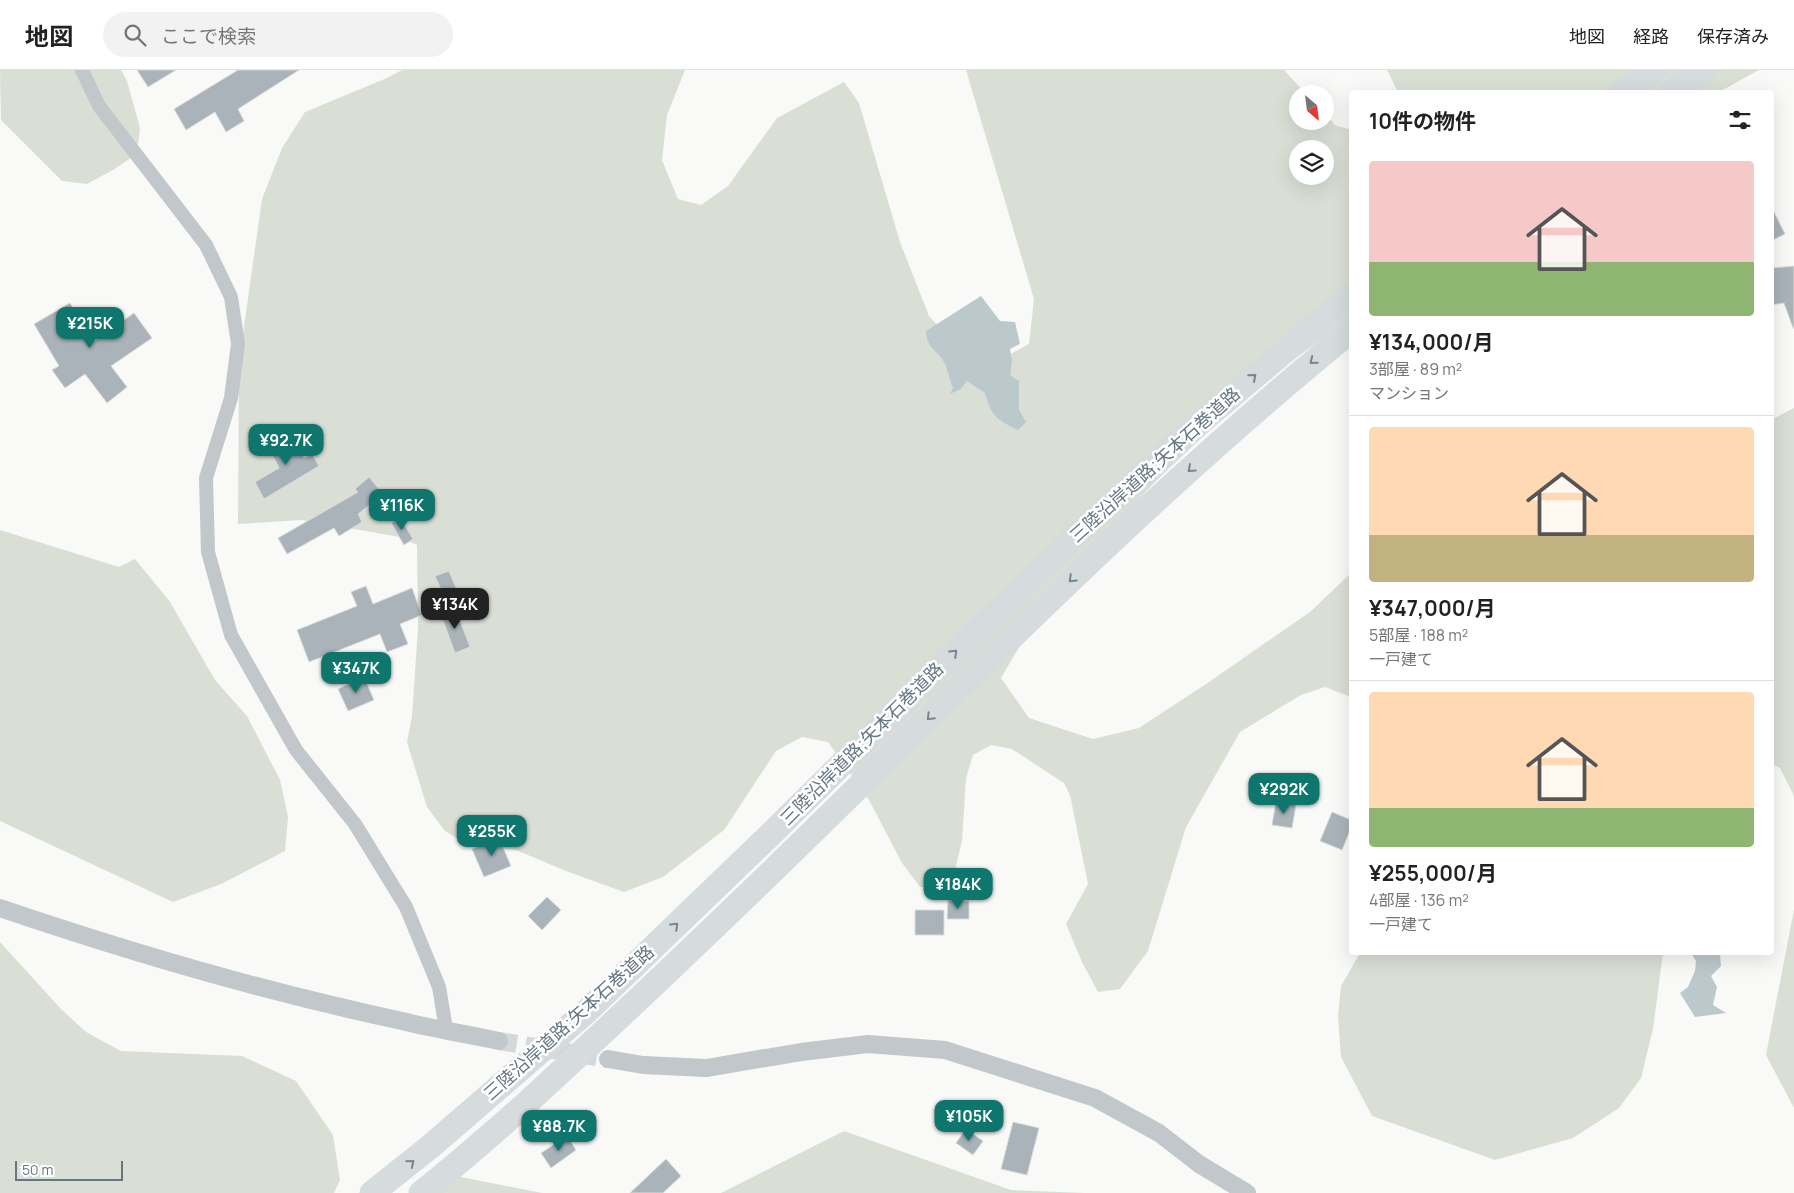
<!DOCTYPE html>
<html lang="ja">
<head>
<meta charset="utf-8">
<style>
  body { margin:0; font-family:Manrope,"Noto Sans JP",sans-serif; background:#f2f2f2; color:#222; height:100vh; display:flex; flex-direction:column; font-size:19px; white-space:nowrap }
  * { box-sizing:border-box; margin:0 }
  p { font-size:16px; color:#767676 }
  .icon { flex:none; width:28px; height:28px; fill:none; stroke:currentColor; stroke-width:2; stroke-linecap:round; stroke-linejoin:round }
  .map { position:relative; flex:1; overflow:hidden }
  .panel { position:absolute; left:1349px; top:20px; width:425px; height:865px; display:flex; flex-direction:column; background:#fff; border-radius:5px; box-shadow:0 5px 20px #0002 }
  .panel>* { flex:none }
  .needle { width:32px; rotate:152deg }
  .tools { position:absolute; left:1289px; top:15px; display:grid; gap:10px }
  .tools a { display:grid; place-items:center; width:45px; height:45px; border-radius:50%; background:#fff; box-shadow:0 5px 20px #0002; font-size:25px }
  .scale { position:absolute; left:15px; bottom:12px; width:108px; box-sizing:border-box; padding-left:5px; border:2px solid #647783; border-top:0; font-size:14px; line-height:18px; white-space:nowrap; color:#647783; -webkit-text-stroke:4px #fff; paint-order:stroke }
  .price { position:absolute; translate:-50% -42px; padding:0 11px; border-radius:10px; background:#0f766e; color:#fff; font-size:16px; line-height:32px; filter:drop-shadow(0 1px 2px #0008) }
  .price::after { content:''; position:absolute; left:50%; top:30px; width:15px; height:11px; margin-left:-8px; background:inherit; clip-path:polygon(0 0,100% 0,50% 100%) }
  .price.on { background:#222; color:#fff }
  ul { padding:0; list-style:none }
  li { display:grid; align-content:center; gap:10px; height:265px; padding:0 20px }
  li+li { border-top:1px solid #e0e0e0 }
  li span { display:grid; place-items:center; height:155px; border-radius:5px; color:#555 }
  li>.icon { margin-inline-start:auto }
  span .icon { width:90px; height:90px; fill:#fffc; stroke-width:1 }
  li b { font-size:21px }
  h2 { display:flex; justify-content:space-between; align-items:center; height:60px; padding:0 20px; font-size:21px }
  header { display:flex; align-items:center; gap:30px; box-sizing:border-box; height:70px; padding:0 25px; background:#fff; border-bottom:1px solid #e0e0e0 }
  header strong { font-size:24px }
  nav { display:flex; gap:28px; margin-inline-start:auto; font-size:18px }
  .search { width:350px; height:45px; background:#f2f2f2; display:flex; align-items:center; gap:12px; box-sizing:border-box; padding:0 18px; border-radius:28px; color:#767676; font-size:19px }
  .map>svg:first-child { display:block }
  .green { fill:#dadfd6; fill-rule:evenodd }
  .water { fill:#bbc8cc }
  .building { fill:#a9b3b9; stroke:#dbdbd9 }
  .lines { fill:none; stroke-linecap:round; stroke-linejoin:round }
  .tertiary-tunnel { stroke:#d4d8da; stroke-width:18; stroke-dasharray:18 9; stroke-linecap:butt }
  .minor { stroke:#c2c7cb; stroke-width:14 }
  .tertiary { stroke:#c2c7cb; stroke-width:18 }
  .motorway { stroke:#d6dbde; stroke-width:25 }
  .oneway { stroke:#758691 }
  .labels { text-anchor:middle; stroke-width:5; stroke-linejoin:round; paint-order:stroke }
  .street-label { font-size:18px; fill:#647783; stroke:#fff }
</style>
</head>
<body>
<header>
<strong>地図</strong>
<div class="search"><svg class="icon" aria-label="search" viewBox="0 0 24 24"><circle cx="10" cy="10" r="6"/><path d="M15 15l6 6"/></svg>ここで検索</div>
<nav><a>地図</a><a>経路</a><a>保存済み</a></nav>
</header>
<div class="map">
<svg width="1794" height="1123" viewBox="0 0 1794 1123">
  <rect width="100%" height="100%" fill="#f9f9f7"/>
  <path class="green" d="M0,0H121L127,11L140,58L137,84L113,100L87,114L62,111L1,50Z
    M402,0H685L667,45L662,90L678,129L701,135L728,116L777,48L844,12L859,33L900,172L929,246L953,272L1007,286L1029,274L1034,229L966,0H1284L1306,24H1298V51H1325V44L1335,55L1351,60V248L1256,317L1161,406L1052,521L1001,608L1029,648L1093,669L1139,658L1206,614L1310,542L1351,503V627L1325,617L1301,625L1240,662L1186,757L1148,881L1120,919L1098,922L1082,892L1066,854L1088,814L1070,725L1064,713L1012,679L991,675L973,685L966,708L962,771L953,809L938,817H920L902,793L869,730L828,672L802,667L776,681L724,760L663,807L624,822L566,801L516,780L466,774L445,761L427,737L407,672L412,646L418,558L417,475L400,467L302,450L238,454L239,292L262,129L282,78L305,42L387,8ZM1298,79H1325V106H1298Z
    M1387,0H1759L1719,22H1398Z
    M1794,338V728L1793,724L1780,698L1771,694V350Z
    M0,460L119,497L135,489L170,532L215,610L247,646L280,710L288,747L285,781L221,814L173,832L0,751Z
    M1794,839V1038L1766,985Z
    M0,872L61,939L86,962L121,981L242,986L296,1011L333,1065L340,1110L334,1123H0Z
    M1360,883H1663L1653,959L1641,1008L1619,1038L1573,1068L1495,1090L1372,1046L1341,987L1338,946L1341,916Z
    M844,1061L1011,1120L1084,1123H721Z
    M441,1103L542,1123H427Z"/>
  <path class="water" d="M981,226L1000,251L1015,252L1020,274L1010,279L1012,291L1010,305L1019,311V340L1026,352L1018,360C997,350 991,346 985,323L967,311L961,319L950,324L953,318C950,310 947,298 944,292C936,278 928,281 926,261Z
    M1717,882L1720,884L1721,896L1711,906L1717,917L1713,935L1726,943L1695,947L1680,923L1688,917L1695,901L1696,891L1691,883Z"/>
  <path class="building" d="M137,0H176L148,17Z
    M238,0H299L238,39L244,51L226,62L215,42L186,60L174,39Z
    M1771,136L1785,164L1771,171Z
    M1794,196V258H1793L1784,233L1771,235V198Z
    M70,233L93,272L134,243L152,268L111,296L127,317L107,333L85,304L65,318L52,300L59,296L34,254Z
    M293,364L304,388L312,384L319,396L264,429L255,412L279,398L268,376Z
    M369,407L383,424L358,444L362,452L339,466L334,458L287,484L278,468L358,422L355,419Z
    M400,447L413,469L404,475L391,453Z
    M449,501L460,527L447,533L435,506Z
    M366,516L373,534L412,518L422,545L400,554L408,574L387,582L380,564L309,592L297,560L357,536L351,522Z
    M455,537L470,577L455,583L440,542Z
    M364,607L374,630L348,641L338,619Z
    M1276,731L1296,735L1292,758L1272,755Z
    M1332,742L1351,750V758L1342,780L1320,771Z
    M499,768L511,796L484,807L472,779Z
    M547,827L561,840L542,860L528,846Z
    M948,830L969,831V849H947Z
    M915,840H944V865H915Z
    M1013,1052L1039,1058L1027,1105L1001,1099Z
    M966,1059L983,1071L973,1085L956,1073Z
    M567,1066L576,1080L551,1098L541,1083Z
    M666,1089L681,1106L663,1123H630Z"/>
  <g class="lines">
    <path class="tertiary-tunnel" d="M499,971L608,989"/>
    <path class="minor" d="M82,0L99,36L206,175L231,227L238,274L231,328L206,408L208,482L231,565L296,680L355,754L406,837L439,917L446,959"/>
    <path class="tertiary" d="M0,838C132,883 266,922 402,951C434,959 466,964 499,971
      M608,989L643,995L706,998L801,982L868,974L945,980L1095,1028L1159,1063L1199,1094L1247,1123"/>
    <path class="motorway" d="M1622,22L1655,0
      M1672,22L1704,0
      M372,1123L431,1076L587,941L771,764L940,597L1088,454L1177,372L1351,225
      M421,1123C458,1094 493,1063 528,1032C581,983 634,934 686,884C907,675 1115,452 1351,261"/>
  </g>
  <defs><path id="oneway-chevron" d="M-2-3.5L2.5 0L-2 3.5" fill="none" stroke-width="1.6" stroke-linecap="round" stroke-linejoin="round" transform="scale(1.25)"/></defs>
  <g class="oneway">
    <use href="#oneway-chevron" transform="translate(1313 291) rotate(141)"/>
    <use href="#oneway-chevron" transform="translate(1253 307) rotate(-41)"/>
    <use href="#oneway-chevron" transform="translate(1191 399) rotate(138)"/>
    <use href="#oneway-chevron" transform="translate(1072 509) rotate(136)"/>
    <use href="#oneway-chevron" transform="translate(954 583) rotate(-44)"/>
    <use href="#oneway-chevron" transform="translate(930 647) rotate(135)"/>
    <use href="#oneway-chevron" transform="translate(675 856) rotate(-44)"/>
    <use href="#oneway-chevron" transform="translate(411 1093) rotate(-39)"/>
  </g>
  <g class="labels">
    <g class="street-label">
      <text transform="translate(1155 395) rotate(-42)" y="6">三陸沿岸道路;矢本石巻道路</text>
      <text transform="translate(862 674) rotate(-45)" y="6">三陸沿岸道路;矢本石巻道路</text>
      <text transform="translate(569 953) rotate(-42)" y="6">三陸沿岸道路;矢本石巻道路</text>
    </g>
  </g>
</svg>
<div class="tools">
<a><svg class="needle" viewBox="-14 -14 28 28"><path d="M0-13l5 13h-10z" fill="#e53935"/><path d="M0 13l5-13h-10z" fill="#767676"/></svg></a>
<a><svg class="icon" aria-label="layers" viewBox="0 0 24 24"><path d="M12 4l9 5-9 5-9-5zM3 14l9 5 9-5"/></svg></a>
</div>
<div class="scale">50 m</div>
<b class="price" style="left:90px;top:279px">¥215K</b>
<b class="price" style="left:286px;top:396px">¥92.7K</b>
<b class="price" style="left:402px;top:461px">¥116K</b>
<b class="price on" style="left:455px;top:560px">¥134K</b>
<b class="price" style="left:356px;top:624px">¥347K</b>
<b class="price" style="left:1284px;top:745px">¥292K</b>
<b class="price" style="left:492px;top:787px">¥255K</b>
<b class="price" style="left:958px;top:840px">¥184K</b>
<b class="price" style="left:969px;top:1072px">¥105K</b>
<b class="price" style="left:559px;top:1082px">¥88.7K</b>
<section class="panel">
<h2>10件の物件<svg class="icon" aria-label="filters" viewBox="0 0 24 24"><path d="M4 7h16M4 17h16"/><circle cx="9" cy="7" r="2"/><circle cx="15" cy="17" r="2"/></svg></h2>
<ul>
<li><span style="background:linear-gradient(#f6c9c9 65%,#8fb573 0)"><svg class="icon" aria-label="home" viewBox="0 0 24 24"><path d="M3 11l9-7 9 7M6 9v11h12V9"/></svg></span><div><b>¥134,000/月</b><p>3部屋 · 89 m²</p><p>マンション</p></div></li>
<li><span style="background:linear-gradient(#ffd9b3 70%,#c2b280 0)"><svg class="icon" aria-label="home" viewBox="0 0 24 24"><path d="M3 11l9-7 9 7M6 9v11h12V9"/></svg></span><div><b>¥347,000/月</b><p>5部屋 · 188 m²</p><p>一戸建て</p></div></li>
<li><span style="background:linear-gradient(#ffd9b3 75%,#8fb573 0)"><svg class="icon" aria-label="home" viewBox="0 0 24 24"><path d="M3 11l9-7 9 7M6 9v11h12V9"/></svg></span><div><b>¥255,000/月</b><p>4部屋 · 136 m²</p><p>一戸建て</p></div></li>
</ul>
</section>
</div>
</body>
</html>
